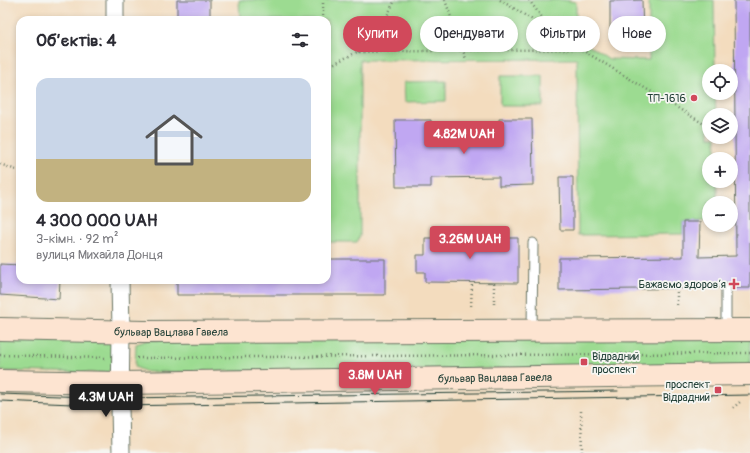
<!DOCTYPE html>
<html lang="uk">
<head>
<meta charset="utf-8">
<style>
  body { margin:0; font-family:Pangolin,sans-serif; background:#f2f2f3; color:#2b2b33; height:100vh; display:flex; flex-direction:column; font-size:15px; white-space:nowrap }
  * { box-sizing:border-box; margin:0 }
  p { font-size:13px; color:#7c7c81 }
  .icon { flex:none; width:22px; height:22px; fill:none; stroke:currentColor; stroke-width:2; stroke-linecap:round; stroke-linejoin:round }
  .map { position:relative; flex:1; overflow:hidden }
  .details { position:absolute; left:16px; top:16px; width:315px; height:268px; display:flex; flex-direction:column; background:#fff; border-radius:12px; box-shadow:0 2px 6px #0003 }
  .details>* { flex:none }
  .banner { position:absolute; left:343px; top:16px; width:347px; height:36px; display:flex; gap:8px }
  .fabs { position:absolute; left:702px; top:64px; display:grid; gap:8px }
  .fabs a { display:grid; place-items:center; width:36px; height:36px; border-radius:50%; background:#fff; box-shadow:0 2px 6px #0003; font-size:20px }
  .price { position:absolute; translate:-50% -34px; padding:0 9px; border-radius:4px; background:#d1495b; color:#fff; font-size:13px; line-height:26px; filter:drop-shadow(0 1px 2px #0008) }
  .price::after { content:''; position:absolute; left:50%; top:24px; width:12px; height:9px; margin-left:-6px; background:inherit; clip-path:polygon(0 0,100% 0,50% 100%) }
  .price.selected { background:#222; color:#fff }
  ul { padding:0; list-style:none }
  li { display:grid; align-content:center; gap:8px; height:212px; padding:0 20px }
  li span { display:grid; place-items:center; height:124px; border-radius:12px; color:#555 }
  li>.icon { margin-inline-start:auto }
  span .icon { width:72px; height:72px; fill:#fffc; stroke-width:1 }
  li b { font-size:17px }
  h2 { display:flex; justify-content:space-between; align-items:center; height:48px; padding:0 20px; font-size:17px }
  .tag { padding:0 14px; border-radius:18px; background:#fff; box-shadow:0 2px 6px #0003; font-size:14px; line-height:36px }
  .tag.selected { background:#d1495b; color:#fff }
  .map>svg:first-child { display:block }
  .green { fill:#9cdb91; stroke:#5e8c62 }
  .building { fill:#c0a7f2 }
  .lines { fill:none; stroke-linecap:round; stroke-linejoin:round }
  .lane-casing { stroke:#697564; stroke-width:11 }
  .street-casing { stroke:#697564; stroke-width:19 }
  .secondary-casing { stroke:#697564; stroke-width:24 }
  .path { stroke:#697564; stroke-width:2.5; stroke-dasharray:1 3; stroke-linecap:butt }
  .lane { stroke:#fff; stroke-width:9 }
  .street { stroke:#fff; stroke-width:17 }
  .secondary { stroke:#fde4d1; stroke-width:22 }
  .tram { stroke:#1f3d34; stroke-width:1 }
  .poi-dot { fill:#d1495b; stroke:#f6f6f2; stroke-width:1.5 }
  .labels { text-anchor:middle; stroke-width:3.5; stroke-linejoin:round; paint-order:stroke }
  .poi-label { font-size:11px; fill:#1f3d34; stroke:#f6f6f2; text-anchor:end }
  .street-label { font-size:11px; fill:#1f3d34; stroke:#f6f6f2 }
</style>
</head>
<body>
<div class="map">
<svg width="750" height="453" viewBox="0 0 750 453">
  <rect width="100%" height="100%" fill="#f6f6f2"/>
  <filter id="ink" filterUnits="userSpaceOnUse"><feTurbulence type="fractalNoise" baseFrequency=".025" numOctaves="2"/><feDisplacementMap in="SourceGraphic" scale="8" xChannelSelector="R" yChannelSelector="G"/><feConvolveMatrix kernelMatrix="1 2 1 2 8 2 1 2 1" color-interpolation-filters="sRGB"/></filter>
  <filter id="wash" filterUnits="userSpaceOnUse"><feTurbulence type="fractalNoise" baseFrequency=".012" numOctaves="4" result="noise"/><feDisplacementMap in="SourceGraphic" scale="16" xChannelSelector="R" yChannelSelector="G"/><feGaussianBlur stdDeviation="0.9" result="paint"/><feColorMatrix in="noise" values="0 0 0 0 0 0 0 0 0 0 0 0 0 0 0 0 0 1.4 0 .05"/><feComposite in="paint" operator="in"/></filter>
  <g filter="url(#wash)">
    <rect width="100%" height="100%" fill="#f3dcbe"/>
    <path class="green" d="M239,0H563L576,2V37L609,59L649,60V0H714L715,71H709V93H715L716,115H709V137H716V159H709V181H717V203H709V221L683,222V234L578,235L577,59L360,60V236L357,242H327V20H240Z
      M500,76H543V106H500Z
      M446,81V101L405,102L404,82Z
      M750,335V366L147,372L135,367L136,344L148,340Z
      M0,337L110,340L113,345L112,368L107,373L0,371Z"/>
    <g id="blocks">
      <path class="building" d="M177,0H210V20H177Z
        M642,0L643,40H610V1Z
        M734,0H750V288H732L729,283L726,282L721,285L720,288L559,290V258L683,257V222H700L699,257L736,256Z
        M499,119H532L533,185L499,186V177L431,178V187H396L395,120H431V144L499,143Z
        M559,177H573V230H560Z
        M425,238H518V283L425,282V272H417V255H425Z
        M327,259H385V295H177V280H327Z
        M0,264L20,265V280H60L59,299L0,295Z"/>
    </g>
  </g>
  <g filter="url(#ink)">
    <use href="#blocks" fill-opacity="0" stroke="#697564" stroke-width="1"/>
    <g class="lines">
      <g class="lane-casing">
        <path id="lane" d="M726,288V330
          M532,331L533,243"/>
      </g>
      <g class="street-casing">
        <path id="street" d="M115,0V20
          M120,280L121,332L120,406L121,453"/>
      </g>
      <g class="secondary-casing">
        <g id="secondary">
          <path id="s1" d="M0,329L144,332L750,330"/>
          <path id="s2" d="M0,381L120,383L750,374"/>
        </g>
      </g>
      <path class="path" d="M445,0L466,59
        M500,0L709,127
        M529,0L552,31
        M323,20V0
        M358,52L387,16L395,0
        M327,67L357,52L580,49
        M0,164L16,170
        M494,283V306
        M677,288V306
        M471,306L472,283
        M0,355L106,358
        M137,358L750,353
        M733,408L741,401
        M581,411L582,453"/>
      <use href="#lane" class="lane"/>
      <use href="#street" class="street"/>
      <use href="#secondary" class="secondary"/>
      <path class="tram" d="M0,394L120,398L618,391
        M0,401L120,406L750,395"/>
    </g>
  </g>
  <g class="poi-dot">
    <circle cx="694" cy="98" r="4"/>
    <path d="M732 278h4v4h4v4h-4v4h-4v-4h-4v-4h4z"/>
    <rect x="580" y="358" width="8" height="8" rx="2"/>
    <rect x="714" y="386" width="8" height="8" rx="2"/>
  </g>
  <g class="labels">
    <g class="poi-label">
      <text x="686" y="102">ТП-1616</text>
      <text x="726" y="288">Бажаємо здоровʼя</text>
      <text x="592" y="360" text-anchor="start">Відрадний<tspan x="592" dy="13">проспект</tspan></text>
      <text x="710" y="388">проспект<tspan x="710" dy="13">Відрадний</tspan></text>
    </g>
    <g class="street-label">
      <text dy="4" stroke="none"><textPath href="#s1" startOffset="171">бульвар Вацлава Гавела</textPath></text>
      <text dy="4" stroke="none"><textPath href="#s2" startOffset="495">бульвар Вацлава Гавела</textPath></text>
    </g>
  </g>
</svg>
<div class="fabs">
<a><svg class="icon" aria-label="locate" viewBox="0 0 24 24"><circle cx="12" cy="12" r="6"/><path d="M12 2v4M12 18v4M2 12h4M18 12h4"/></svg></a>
<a><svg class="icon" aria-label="layers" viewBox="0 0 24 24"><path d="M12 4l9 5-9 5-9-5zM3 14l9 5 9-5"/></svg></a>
<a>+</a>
<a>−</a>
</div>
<b class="price" style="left:464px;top:155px">4.82M UAH</b>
<b class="price" style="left:470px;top:260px">3.26M UAH</b>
<b class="price" style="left:375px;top:396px">3.8M UAH</b>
<b class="price selected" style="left:106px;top:418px">4.3M UAH</b>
<div class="banner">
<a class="tag selected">Купити</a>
<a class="tag">Орендувати</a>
<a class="tag">Фільтри</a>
<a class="tag">Нове</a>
</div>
<section class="details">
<h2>Об’єктів: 4<svg class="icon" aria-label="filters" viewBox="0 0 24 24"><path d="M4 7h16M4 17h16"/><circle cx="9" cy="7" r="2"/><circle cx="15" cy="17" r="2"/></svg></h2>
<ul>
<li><span style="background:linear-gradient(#c9d6e8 65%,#c2b280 0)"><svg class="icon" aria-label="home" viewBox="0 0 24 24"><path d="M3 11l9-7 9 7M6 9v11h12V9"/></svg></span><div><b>4 300 000 UAH</b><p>3-кімн. · 92 m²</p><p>вулиця Михайла Донця</p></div></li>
</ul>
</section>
</div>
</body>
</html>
